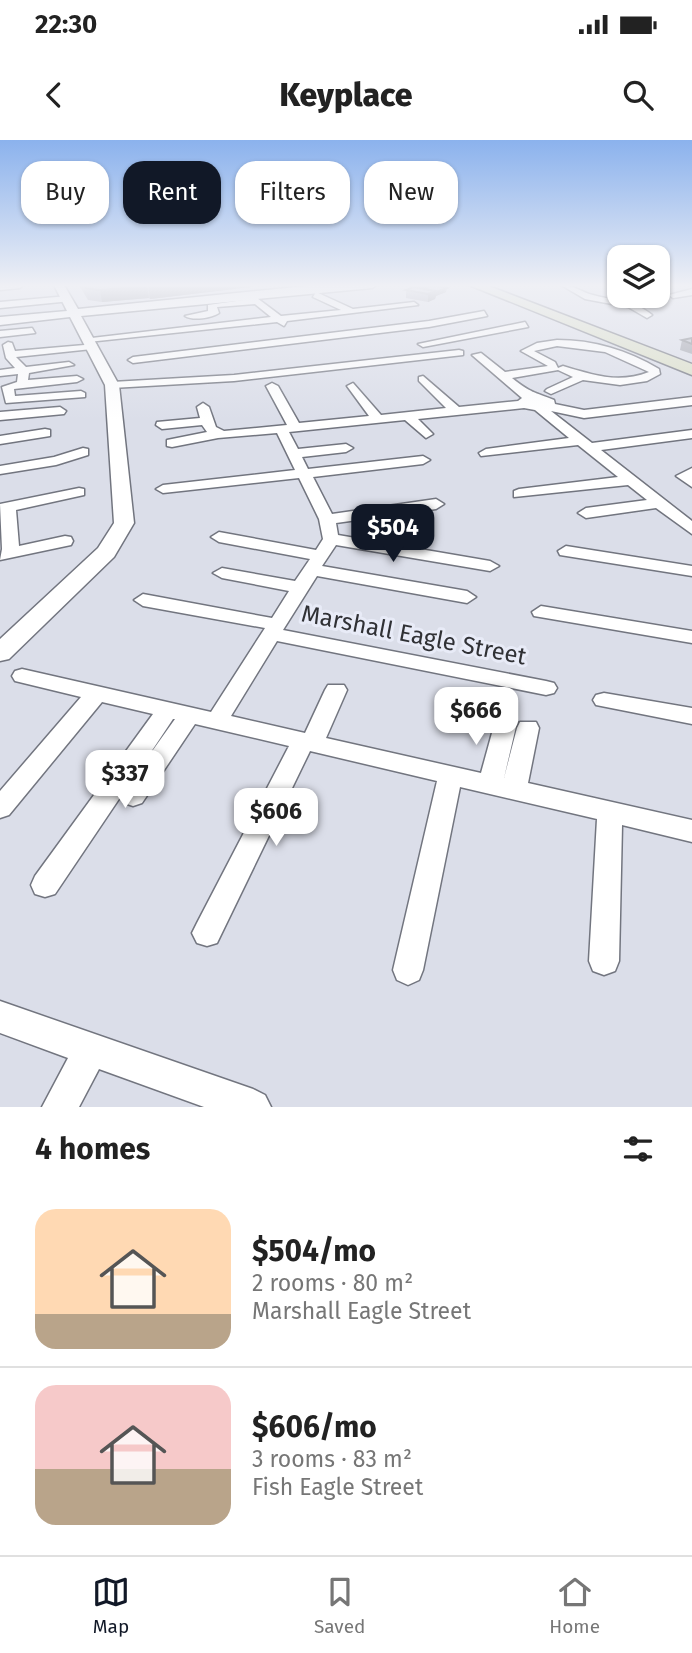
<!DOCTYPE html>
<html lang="en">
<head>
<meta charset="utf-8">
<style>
  body { margin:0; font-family:"Fira Sans",sans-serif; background:#f2f2f2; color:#222; height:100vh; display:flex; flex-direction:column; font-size:26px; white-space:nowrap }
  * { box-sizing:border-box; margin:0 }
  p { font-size:23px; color:#767676 }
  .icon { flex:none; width:38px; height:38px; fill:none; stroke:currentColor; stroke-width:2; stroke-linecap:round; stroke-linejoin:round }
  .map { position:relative; height:967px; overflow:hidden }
  .panel { display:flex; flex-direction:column; background:#fff; flex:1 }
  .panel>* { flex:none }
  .banner { position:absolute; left:21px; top:21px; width:651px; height:63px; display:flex; gap:14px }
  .fabs { position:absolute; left:607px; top:105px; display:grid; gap:14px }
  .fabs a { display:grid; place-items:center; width:63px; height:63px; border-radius:14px; background:#fff; box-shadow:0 2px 5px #0004; font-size:35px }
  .price { position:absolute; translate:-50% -60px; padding:0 16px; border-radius:14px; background:#fff; color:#222; font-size:23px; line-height:46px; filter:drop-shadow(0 2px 4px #0008) }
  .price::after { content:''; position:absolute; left:50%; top:42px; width:21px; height:16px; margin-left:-10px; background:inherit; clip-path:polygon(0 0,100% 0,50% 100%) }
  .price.current { background:#111827; color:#fff }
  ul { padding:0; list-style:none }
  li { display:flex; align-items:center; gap:21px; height:175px; padding:0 35px }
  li+li { border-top:2px solid #e0e0e0 }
  li span { display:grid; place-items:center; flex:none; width:196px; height:140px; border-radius:21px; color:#555 }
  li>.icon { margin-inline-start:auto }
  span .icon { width:84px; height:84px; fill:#fffc; stroke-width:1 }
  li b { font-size:30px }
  h2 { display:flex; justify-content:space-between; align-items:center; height:84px; padding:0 35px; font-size:30px }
  .tag { padding:0 24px; border-radius:21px; background:#fff; box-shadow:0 2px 5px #0004; font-size:24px; line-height:63px }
  .tag.current { background:#111827; color:#fff }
  .status { display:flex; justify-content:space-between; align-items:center; height:49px; padding:0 35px; background:#fff; direction:ltr }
  .status svg { height:19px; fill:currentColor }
  header { display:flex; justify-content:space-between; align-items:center; height:91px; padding:0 35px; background:#fff; font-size:32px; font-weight:800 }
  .tabs { display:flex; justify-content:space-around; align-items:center; height:98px; border-top:2px solid #e0e0e0; background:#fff; font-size:19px; color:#767676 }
  .tabs a { display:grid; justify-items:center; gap:4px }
  .tabs .current { color:#111827 }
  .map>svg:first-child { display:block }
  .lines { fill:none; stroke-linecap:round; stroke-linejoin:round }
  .minor-casing { stroke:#72757f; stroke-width:3 }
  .tertiary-casing { stroke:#72757f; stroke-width:3 }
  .secondary-casing { stroke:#72757f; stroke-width:3 }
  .minor { fill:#fff; fill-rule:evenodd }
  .tertiary { fill:#fff; fill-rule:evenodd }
  .secondary { fill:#dce0c9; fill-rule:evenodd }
  .wall { fill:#a2a4ae }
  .shaded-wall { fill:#84868d }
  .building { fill:#bcbfca; stroke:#84868d; stroke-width:2 }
  .labels { text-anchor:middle; stroke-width:6; stroke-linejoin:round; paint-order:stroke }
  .street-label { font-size:24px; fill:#303135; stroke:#e8ebf7 }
</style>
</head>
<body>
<div class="status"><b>22:30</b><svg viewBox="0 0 49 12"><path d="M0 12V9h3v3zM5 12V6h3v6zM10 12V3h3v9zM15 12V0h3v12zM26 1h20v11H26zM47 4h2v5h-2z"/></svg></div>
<header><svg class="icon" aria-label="back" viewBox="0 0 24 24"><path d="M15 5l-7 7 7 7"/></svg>Keyplace<svg class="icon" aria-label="search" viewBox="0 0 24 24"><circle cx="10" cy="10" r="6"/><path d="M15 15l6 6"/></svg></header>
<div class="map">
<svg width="692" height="967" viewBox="0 0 692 967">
  <rect width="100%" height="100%" fill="#dbdee9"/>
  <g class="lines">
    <g class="minor-casing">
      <path id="minor" d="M23,145L20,148L0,150V146Z
        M561,145C574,145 581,152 593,155C614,161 634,160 652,175L647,178L628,167L585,159Z
        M692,149V155L673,158L669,155Z
        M316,152L353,169L414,162L418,165L287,181L284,186L277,182L88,202L83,199L271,177L255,164L217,167L219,173C211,178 193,181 185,176L208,171V165L257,158L281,176L341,170L313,157Z
        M68,156L71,161L0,168V162Z
        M484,171L487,176L429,187L133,223L128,220L133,217L429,181Z
        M525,182L528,187L423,207L418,204Z
        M32,188L35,193L0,197V191Z
        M557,200C594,200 627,210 659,229L660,234L647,241L620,245L583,240L551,254L545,251L547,249L573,237L558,230L512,238C531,253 534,252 554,260L555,264L584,270L692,257V265L584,278L551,271L592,303L692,290V298L601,310L692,381V394L656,368L586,378L578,373L586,368L647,360L628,345L514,357V351L519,349L618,337L578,305L481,316L479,313L486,309L569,298L535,270L524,268L418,279L433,294L426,298L405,280L289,292L298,309L346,304L353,308L346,312L302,317L308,329L423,316L430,320L423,324L313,337L332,374L436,359L444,364L436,369L336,383L338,395L490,421L499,426L490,431L336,405L322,426L467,451L476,457L467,463L317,436L283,490L546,541L554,543L557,548L554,553L546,555L277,501L231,576L305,593L325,550L328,545H344L347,550L326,598L481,633L495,582L498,576H514L517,582L504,638L517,588L520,582H536L539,588L528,643L692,680V702L622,685L619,821L615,831L604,835L593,831L589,821L597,679L460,647L423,830L419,840L408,845L397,840L393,830L437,641L310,611L217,803L207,806L197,803L192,793L197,783L289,606L195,584L142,663L133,666L124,663L121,656L55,754L45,757L35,754L31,745L35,736L153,574L102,562L9,675L0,678V651L81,557L15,541L12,536L15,531L22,529L211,572L265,488L143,466L134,460L143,454L272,478L289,451L222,438L213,433L222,428L295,441L310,419L219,402L211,397L219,392L316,410L323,399L319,379L299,338L163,353L156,349L163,345L295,330L277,293L218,298L172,307L167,306V300L207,292L202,285L162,289L156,285L157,282L200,278L197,267L203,263L209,267L216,287L224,291L287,285L266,246L272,243L278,246L299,283L369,276L347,246L353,243L381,275L446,268L419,241V237L423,236L459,267L518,261L522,258L472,215L481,213L505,232L548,226L521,211L537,203ZM557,206L605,212L649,232C618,244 593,235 563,226L558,228L555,222L534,211ZM173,579H175L143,624Z
        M8,202L12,203L15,211L96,204L97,206L92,209L16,217L26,227L69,222L74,225L29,233L28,240L77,236L83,239L77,242L14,249L15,256L81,251L85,253V257L6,263L2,247L17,242L18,234L0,236V230L15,228L6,218L3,205Z
        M459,210L463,211V215L234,241L112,248L106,245L112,242L234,235Z
        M60,267L66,271L64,274L0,280V272Z
        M45,289L50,290V296L0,304V296Z
        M83,308L88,309V315L56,325L0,334V326L54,317Z
        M692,328V347L676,336Z
        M79,348L84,349V355L16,370L19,406L65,396L71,397L73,401L71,405L0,420L2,409L0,364Z
        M566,406L692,426V436L560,415L558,411Z
        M541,466L692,491V503L534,476L532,472Z
        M604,553L692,568V584L596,565L593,560L596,555Z
        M0,861L253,949L265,955L271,967H204L99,929L79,967H42L68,918L0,893Z"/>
    </g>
    <g class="tertiary-casing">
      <path id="tertiary" d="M54,145H64L78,169L316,145H377L372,148L81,176L119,245L134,383L114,417L9,519L0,521V499L98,408L114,383L105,245L70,177L0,185V177L67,171Z"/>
    </g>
    <g class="secondary-casing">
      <path id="secondary" d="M469,145H486L692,224V235Z"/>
    </g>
    <use href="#minor" class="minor"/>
    <use href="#tertiary" class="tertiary"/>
    <use href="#secondary" class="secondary"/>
  </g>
  <path class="wall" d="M79,145H255L251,147L150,159L149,158L102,162L88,160Z
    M417,146L446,152L436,156L435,159L428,162L406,158V150L416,147Z
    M692,198V214L680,210L682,200Z"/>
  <path class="shaded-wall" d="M148,145H255L251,147L150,159Z
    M147,146L149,158L102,162L100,150Z
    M447,148L446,152L436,156L435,159L428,162V154Z"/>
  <path class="building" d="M84,145H147V146L100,150L86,148Z
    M419,145H432L447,148L436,152V151L423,149L426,148L417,146Z
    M414,147L436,151L428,154L406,150Z
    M692,198V204L682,200Z"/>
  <linearGradient id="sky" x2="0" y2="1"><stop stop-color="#8bb2ed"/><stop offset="0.52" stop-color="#eff0f5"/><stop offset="1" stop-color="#eff0f5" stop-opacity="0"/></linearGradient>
  <rect width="692" height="280" fill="url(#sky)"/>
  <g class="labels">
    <g class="street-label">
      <text transform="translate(414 495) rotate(11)" y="8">Marshall Eagle Street</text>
    </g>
  </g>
</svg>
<div class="fabs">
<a><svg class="icon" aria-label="layers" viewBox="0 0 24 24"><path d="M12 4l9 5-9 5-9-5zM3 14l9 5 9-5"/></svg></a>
</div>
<b class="price current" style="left:393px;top:424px">$504</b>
<b class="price" style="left:476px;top:607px">$666</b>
<b class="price" style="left:125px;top:670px">$337</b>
<b class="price" style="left:276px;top:708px">$606</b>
<div class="banner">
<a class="tag">Buy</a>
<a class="tag current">Rent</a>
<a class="tag">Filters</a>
<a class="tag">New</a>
</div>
</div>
<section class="panel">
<h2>4 homes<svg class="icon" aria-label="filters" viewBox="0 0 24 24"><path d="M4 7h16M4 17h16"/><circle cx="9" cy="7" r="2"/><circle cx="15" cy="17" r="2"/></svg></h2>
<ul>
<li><span style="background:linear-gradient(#ffd9b3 75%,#b9a48a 0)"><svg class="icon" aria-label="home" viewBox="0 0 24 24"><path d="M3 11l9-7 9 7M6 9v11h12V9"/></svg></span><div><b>$504/mo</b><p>2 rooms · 80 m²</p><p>Marshall Eagle Street</p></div></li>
<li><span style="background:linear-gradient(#f6c9c9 60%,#b9a48a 0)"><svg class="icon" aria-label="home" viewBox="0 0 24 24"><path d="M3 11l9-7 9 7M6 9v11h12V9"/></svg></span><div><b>$606/mo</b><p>3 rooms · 83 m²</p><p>Fish Eagle Street</p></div></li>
</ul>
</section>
<nav class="tabs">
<a class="current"><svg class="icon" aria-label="map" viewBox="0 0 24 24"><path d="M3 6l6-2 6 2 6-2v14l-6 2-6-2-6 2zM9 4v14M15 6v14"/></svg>Map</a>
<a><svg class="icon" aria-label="saved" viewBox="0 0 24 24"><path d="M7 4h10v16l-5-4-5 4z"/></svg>Saved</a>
<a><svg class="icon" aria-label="home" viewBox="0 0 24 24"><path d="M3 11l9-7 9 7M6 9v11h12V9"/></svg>Home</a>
</nav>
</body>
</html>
